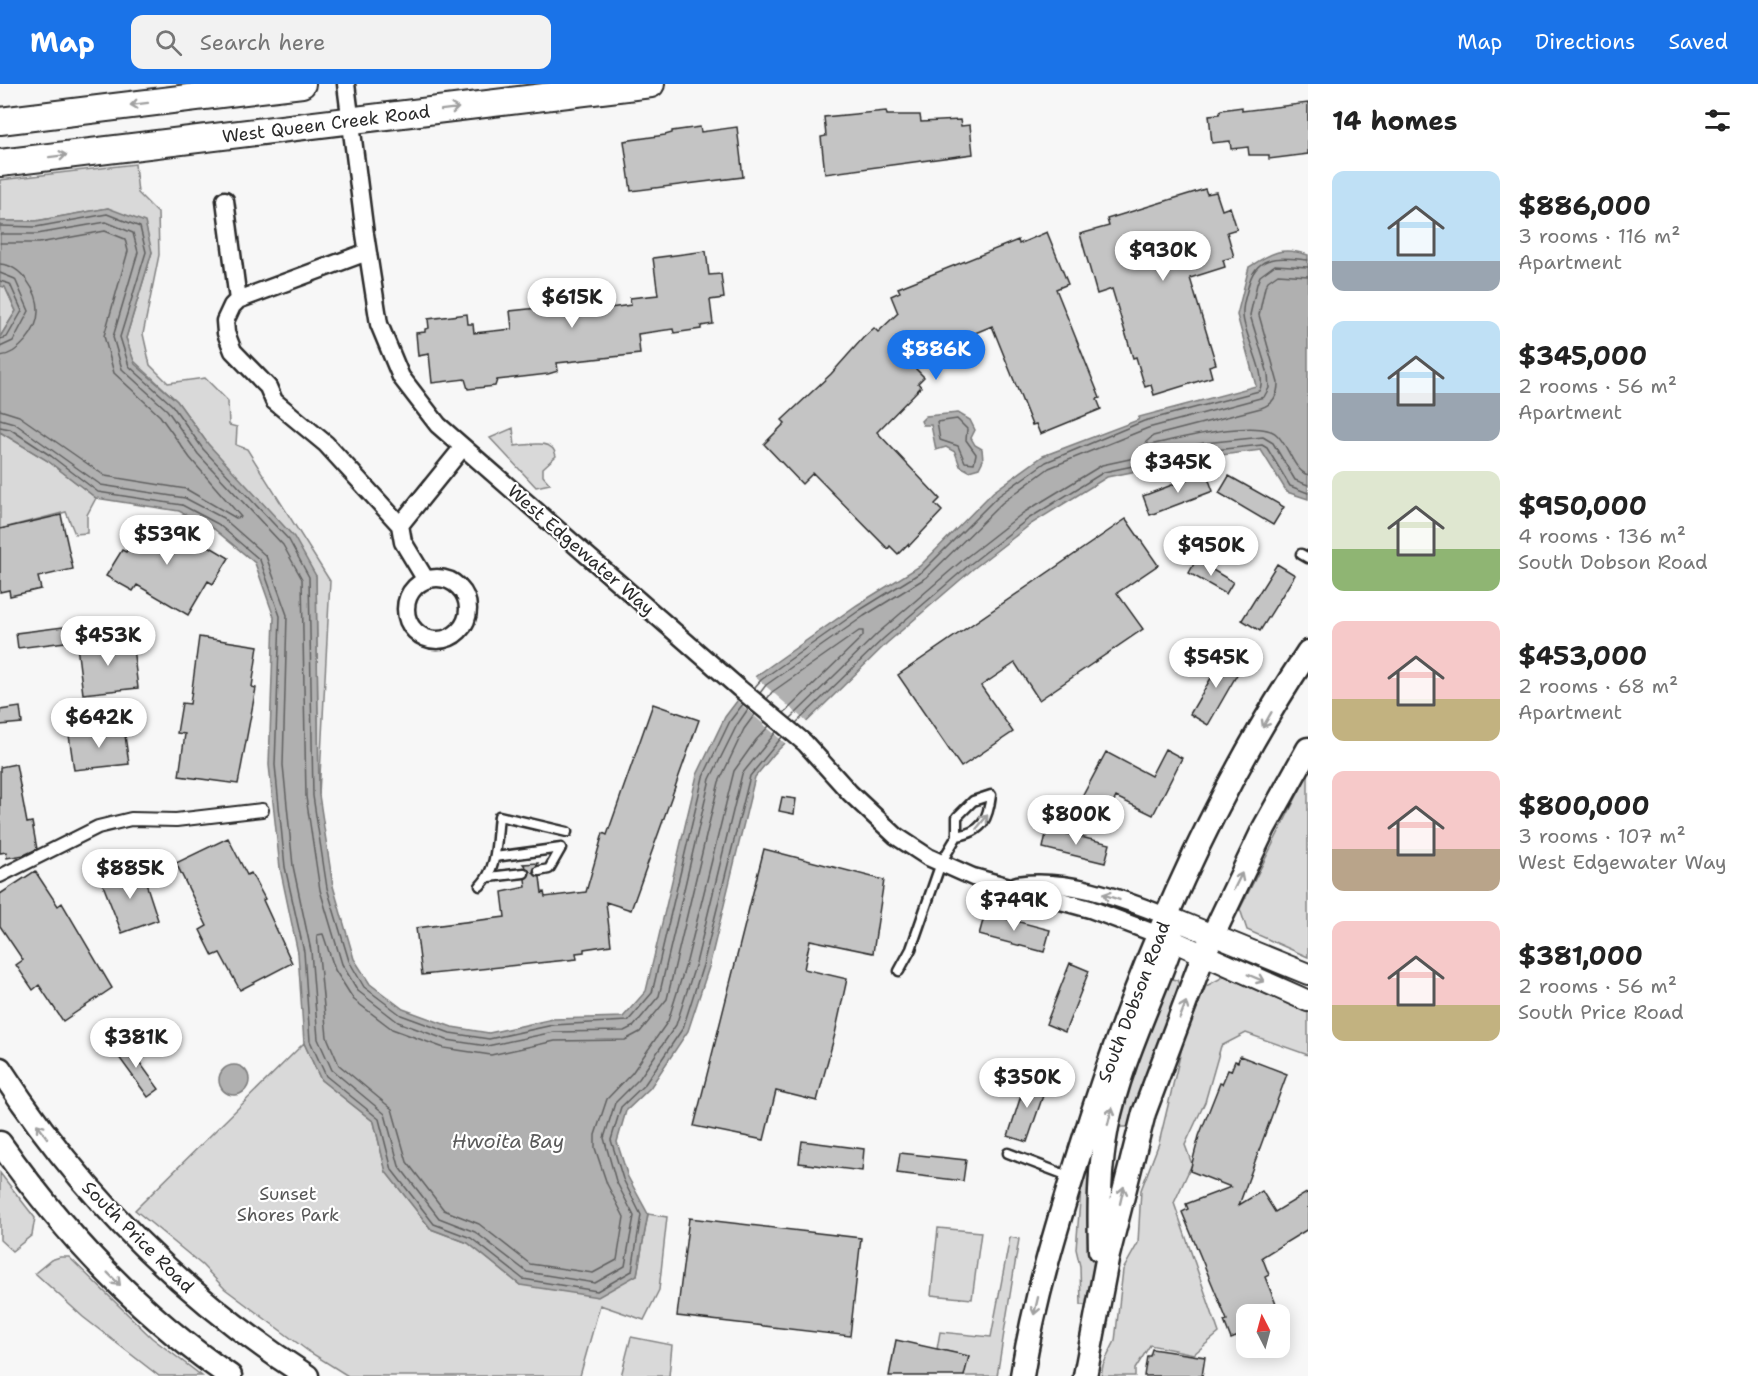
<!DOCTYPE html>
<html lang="en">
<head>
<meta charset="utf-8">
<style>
  body { margin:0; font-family:"Shantell Sans",sans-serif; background:#f2f2f2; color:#222; height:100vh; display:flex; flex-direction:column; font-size:22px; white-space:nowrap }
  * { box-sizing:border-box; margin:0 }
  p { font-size:20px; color:#767676 }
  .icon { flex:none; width:33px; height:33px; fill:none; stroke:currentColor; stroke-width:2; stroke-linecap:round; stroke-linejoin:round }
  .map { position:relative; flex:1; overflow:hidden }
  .side { display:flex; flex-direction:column; background:#fff; width:450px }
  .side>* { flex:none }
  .needle { width:39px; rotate:354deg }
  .controls { position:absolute; left:1236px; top:1220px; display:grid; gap:12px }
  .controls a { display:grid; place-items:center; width:54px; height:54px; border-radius:12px; background:#fff; box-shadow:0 3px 15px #0003; font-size:30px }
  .price { position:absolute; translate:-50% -51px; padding:0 14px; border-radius:21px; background:#fff; color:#222; font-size:20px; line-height:39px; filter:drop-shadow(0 2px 3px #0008) }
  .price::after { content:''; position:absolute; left:50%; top:36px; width:18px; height:14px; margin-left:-9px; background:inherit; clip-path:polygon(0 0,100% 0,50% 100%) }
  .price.current { background:#1a73e8; color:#fff }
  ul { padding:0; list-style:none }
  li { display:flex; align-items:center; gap:18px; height:150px; padding:0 24px }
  li span { display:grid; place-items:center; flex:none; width:168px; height:120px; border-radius:12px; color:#555 }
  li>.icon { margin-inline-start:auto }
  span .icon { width:72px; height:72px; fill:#fffc; stroke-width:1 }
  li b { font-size:26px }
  h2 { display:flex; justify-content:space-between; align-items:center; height:72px; padding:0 24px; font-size:26px }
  header { display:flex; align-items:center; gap:36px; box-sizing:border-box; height:84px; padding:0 30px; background:#1a73e8; color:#fff }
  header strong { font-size:28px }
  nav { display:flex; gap:33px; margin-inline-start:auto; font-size:21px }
  .search { width:420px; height:54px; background:#f2f2f2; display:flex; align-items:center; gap:15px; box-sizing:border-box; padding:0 21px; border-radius:12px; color:#767676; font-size:22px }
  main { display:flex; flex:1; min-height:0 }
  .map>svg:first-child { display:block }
  .green { fill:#d9d9d9; stroke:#828282; stroke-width:1.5 }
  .water { fill:#b0b0b0; stroke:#7b7b7b; stroke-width:1.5 }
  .pier { fill:#f7f7f7 }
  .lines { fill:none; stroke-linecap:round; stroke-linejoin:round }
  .shore { stroke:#606060; stroke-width:1.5 }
  .building { fill:#c4c4c4; stroke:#2b2b2b; stroke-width:1.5 }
  .service-casing { stroke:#2b2b2b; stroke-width:13 }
  .pedestrian-casing { stroke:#2b2b2b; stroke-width:16 }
  .minor-casing { stroke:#2b2b2b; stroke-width:21 }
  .tertiary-casing { stroke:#2b2b2b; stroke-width:24 }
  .secondary-casing { stroke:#2b2b2b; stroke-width:27 }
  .primary-casing { stroke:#2b2b2b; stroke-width:30 }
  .service { stroke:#fff; stroke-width:8 }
  .pedestrian { stroke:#fff; stroke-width:12 }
  .minor { stroke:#fff; stroke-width:16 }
  .tertiary { stroke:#fff; stroke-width:20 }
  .secondary { stroke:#fff; stroke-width:22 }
  .primary { stroke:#fff; stroke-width:26 }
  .oneway { stroke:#a0a0a0 }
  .labels { text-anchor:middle; stroke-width:4.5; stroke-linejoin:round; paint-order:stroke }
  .street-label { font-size:18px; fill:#2b2b2b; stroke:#fff }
  .park-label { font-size:18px; fill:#565656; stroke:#fff }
  .water-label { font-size:20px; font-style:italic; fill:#5a5a5a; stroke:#fff }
</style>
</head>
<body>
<header>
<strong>Map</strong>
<div class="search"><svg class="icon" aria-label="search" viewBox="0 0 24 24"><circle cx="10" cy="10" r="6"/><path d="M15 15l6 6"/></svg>Search here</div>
<nav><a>Map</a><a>Directions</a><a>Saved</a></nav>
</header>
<main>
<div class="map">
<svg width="1308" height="1292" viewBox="0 0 1308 1292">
  <rect width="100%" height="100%" fill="#f7f7f7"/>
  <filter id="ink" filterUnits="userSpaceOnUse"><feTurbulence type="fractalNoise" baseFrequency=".0167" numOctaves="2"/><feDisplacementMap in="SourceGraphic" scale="12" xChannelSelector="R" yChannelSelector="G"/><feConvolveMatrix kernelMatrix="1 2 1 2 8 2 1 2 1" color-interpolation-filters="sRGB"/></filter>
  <g filter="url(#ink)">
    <path class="green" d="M135,80L138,109L158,129L159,171L143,250L150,281L168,299L205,294L228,317L229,341L237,343L236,361L247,365L330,497L319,711L316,492L243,401L208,360L177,317L133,276L126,254L152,168L108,124L36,137H0V96Z
      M0,202L5,203L16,227L0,253Z
      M513,344L515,362C529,361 553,354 556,372L543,384V392L550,400L536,403L490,354Z
      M0,348L48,377L96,414L87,431V449L75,450L66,428L0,445Z
      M1308,690V873L1247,846L1240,825Z
      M1225,892L1308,929V971L1246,949L1221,962L1205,1018L1185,1061L1192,1080L1174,1119L1219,1249L1194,1270L1150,1261L1135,1285V1292H1101L1103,1281L1115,1257L1123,1186L1138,1159L1141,1106L1159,1059L1184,955L1206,902Z
      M1171,895L1177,896L1181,906L1131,1039L1127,1043H1119L1114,1038L1165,897Z
      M304,959L321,996L374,1038L386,1088L431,1145L468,1159L520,1201L637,1191L648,1130L667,1133L659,1206L644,1236L600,1221L580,1292H348L308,1267L225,1205L202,1181L135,1126Z
      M1089,1075L1095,1077L1091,1124L1094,1176L1088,1221H1081L1080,1182L1076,1165L1083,1081Z
      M0,1089L35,1134L32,1151L12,1167L0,1156Z
      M938,1144L981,1148L972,1215L931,1211Z
      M1010,1153L1019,1155L997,1292H964L968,1272L937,1265L940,1248L991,1253Z
      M60,1173H69L152,1254L202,1292H159L83,1233L35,1189L51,1176Z
      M631,1253L672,1261L669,1292H621Z"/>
    <path class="water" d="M108,124L145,138L152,168L126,254L135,280L177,317L208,360L294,453L316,492L319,711L333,802L354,875L370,900L403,925L452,943L489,949L553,935L623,933L646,907L697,691L725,633L756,592L857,521L920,482L993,408L1043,372L1138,336L1139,333L1256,302L1237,231L1249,183C1271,169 1281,162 1308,171V415L1287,408L1261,366L1206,373L1107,393L1031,440L973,485L887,559L774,670L755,693L709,883L688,947L650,1004L626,1027L617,1058L628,1093L648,1130L637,1191L598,1213L520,1201L468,1159L431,1145L386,1088L374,1038L321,996L304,959L298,869L280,784L269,681L274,533L255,479L214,445L179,427L96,414L48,377L0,348V253L16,227L5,203L0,202V137H36Z
      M958,329L970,336L975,346L971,354L975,361L982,365L983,376L979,384L969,387L960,382L955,368L946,363L936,366L931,341H923L921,337L926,332Z
      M219 996a15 15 0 1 1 30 0a15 15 0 1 1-30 0Z"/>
    <path class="pier" d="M753,591L809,640L787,661L735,615Z"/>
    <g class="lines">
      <path class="shore" d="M0,142L36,143L107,130L140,143L146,168L120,253L129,282L172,321L203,365L289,456L309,493L313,712L327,804L349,877L364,903L401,931L450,949L489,955L553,941L628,937L652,909L703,693L730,637L743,620
        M0,150H37L106,138L133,149L138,168L113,253L122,285L167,326L198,370L283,461L302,495L306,713L320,806L342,880L358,907L398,938L447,956L487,962L554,948L624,947L634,942L659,912L710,695L737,641L748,625
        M0,159H39L105,147L125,155L128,167L104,252L114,289L160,332L190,374L241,433L236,434L186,405L105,392L19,332L0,326
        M0,180C21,181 39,208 38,228C38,246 18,271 0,272
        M0,189L15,195L29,227L13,257L0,263
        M1308,192L1278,190L1268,197L1265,203L1259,231L1278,299C1278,311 1273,320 1261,324L1153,352L1146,358L1149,361C1174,356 1260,333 1277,351C1289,362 1293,386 1308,391
        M0,197L10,200L22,227L7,253L0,255
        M0,335L14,339L101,401L185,414L223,434L266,472L287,531L283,681L293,782L311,867L318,955L332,986L385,1030L399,1082L439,1134L475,1148L527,1188L595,1199L625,1182L634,1132L616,1097L604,1054L615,1019L639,995L676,941L696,879L742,690L776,648
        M957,335L967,345L966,356L976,370L974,379L965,378L958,362L940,356L937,338Z
        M0,343L10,345L51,372L98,408L182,421L218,440L260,476L280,532L275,681L285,783L304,868L310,957L326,992L379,1035L392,1086L434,1140L471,1154L523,1195L597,1207L632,1187L641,1131L623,1095L611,1056L621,1023L645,1000L683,944L703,881L750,692L782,653
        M754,604L761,596L860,526L923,487L997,413L1046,378L1144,337L1259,307C1269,292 1243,250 1243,231C1242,221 1246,212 1248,203C1256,168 1281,174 1308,176
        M760,609L766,601L864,532L927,493L1002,419L1049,384L1148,344L1264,313L1269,304L1268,290L1250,231L1257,200L1260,192L1275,181L1308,183
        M767,615L772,608L859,547H863V552L784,629
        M755,630L744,645L719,698L667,915L640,948L625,956L555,957L491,971L444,964L392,945L354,916L335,886L323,850L317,851L327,953L339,981L392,1025L407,1078L444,1126L479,1140L530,1180L593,1189L617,1176L624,1133L607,1100L595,1064V1051L607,1015L632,989L668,937L687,877L734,687L756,656L769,642
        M791,634L878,549L964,475L1023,429L1102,381L1204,359L1263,353L1273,359L1295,396L1308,401
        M796,639L883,555L969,481L1028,435L1104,388L1205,367L1262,361L1267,364L1290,402L1308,409"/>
    </g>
    <path class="building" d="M1308,19V70L1269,75V71H1249L1248,63L1231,65L1230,57L1212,59L1209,31L1219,30L1221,26L1242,23V27Z
      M886,27L887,31H920L921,38L960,36L961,42L970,41L973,70L825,90L821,53L826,52L824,33Z
      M700,43L701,48L737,43L743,93L631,107L624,57L665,51L672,49V47Z
      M1205,105L1207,110L1216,108L1222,126L1230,123L1237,145L1227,148L1234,173L1223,176L1225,183L1190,194L1216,280L1209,282L1212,293L1154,311L1151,301L1145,303L1136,273L1133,274L1112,205L1097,210L1080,150L1109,142L1107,135Z
      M1047,148L1068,200L1056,205L1100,314L1097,315L1101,325L1040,350L1036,340L1032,341L992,242L908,277L924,293L918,299L921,303L877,348L940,415L935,420L942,427L909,462L908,460L898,470L890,462L888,465L813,389L802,400L764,360L785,339L782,336L831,290L863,254L874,244L878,248L898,229L891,212L900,208L898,204L1018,156L1019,160Z
      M706,167L709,191L721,190L724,214L710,216L713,240L701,242V245L674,249L673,245L638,250L640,270L557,279L558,287L548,290L497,296L495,302L468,305L465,295L432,299L429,270L418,272L416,249L425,248V245L429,244L428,235L467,230L468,240H473L474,249L512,245L510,227L547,223L548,231L586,227L585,220L601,219L602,225L631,221L630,214L658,211L653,174Z
      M1206,388L1213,407L1150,431L1143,412Z
      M1229,392L1284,423L1273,441L1219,409Z
      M61,431L73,485L38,493L41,505L10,512L9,506L0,508V445Z
      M147,433L199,463L202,458L229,474L213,500L208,497L188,531L137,501L133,507L106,492L122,466L126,468Z
      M1126,435L1158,481L1117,509L1143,545L1039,616L1015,579L981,602L1013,648L961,683L898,591Z
      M1196,476L1233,498L1226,510L1189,489Z
      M1277,480L1295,491L1260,547L1242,536Z
      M71,542L73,557L18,564L16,549Z
      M199,553L258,562L252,603L256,604L238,700L179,692L185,650L177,649L182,619L190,620Z
      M132,556L138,604L83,610L77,562Z
      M1225,570L1243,580L1208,641L1190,630Z
      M653,620L699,636L631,826L606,818L611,861L584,865V868L576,869L577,875L422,891L416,844L505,833L502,808L526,803L525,795L530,788L523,780L538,779L533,788L540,793L542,809L544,808L545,813L586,808L603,749L607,751Z
      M20,623L22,639L0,641V626Z
      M124,644L129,680L74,686L69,651Z
      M1165,665L1182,674L1153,731L1116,713L1106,732L1079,719L1106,668L1151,692Z
      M16,680L27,739L32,738L37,765L24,771L7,774L6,768L0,769V683Z
      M782,713L796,715L794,730L779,727Z
      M1047,745L1110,760L1105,779L1043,764Z
      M228,754L247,791L251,789L265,815L263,816L292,879L240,906L220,869L213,872L200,846L207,842L176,779Z
      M764,765L884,796L873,869L810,856L804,885L847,895L835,950L817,1017L776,1007L764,1056L694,1042Z
      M141,784L158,836L122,849L101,796Z
      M35,787L58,822L62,819L112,904L63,937L39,901L33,906L16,881L23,876L0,842V810Z
      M985,829L1050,846L1044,868L979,851Z
      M1070,879L1089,887L1065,948L1046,940Z
      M124,957L159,1005L148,1013L113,965Z
      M1240,972L1287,990L1239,1121L1262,1107L1275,1128L1308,1108V1145L1262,1173L1269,1191L1265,1193L1280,1230H1246V1249L1231,1255L1224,1237L1227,1236L1182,1128L1188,1125L1186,1120L1231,1103L1190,1087L1199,1052L1220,999L1222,1000L1228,986L1231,987L1235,977L1238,978Z
      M1027,993L1047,1000L1027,1058L1008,1052Z
      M802,1057L864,1065L862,1087L799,1079Z
      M900,1069L966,1076L963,1097L897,1089Z
      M689,1134L861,1154L850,1252L677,1232Z
      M896,1256L969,1272L964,1292H889Z
      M1152,1265L1205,1273L1202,1292H1144L1147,1272H1150Z"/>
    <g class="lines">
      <g class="service-casing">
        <path id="service" d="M1301,470L1308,474
          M495,773L561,764
          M539,787L549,785L561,764
          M489,793L524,789
          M480,802C498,784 496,757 499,732L567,748
          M899,887L911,865L941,779L957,752V733L973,717L991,711C988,735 983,748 957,752
          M1008,1069L1071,1093"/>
      </g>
      <g class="pedestrian-casing">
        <path id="pedestrian" d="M0,792L98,743L131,735L176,736L262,726"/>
      </g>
      <g class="minor-casing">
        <path id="minor" d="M346,0L365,150L379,240L401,293L438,341L740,605L805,659L850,709L896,752L928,773L973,793L1090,825L1159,851
          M225,116L238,216
          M367,168L238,216L232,222L225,237L226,249L233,267L268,303L274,317L326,360L400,441L463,363
          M400,441L403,458L426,496
          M406 525a31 31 0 1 1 62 0a31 31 0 1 1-62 0Z
          M1017,801C1069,794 1119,814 1166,832"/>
      </g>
      <g class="tertiary-casing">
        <path id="tertiary" d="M1166,832L1308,890
          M1160,851L1308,917"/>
      </g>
      <g class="secondary-casing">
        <path id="secondary" d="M0,985C80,1109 182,1212 307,1292
          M0,1059C63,1148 139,1230 230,1292
          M1100,1166C1099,1124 1099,1084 1107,1043C1120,979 1151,918 1172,858L1171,842
          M1022,1292C1034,1216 1057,1141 1080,1068C1134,893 1206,721 1308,568
          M1085,1292L1108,1171L1144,1029L1203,872L1264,744L1308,665"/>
      </g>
      <g class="primary-casing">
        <path id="primary" d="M0,37L302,0
          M0,79L651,0"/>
      </g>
      <use href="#service" class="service"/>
      <use href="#pedestrian" class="pedestrian"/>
      <use href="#minor" class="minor"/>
      <use href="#tertiary" class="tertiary"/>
      <use href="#secondary" class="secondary"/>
      <use href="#primary" class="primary"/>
    </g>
    <defs><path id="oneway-shaft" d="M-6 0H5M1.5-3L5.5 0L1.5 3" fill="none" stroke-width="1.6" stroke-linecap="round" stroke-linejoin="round" transform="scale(1.5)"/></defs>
    <g class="oneway">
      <use href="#oneway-shaft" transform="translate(139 20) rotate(173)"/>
      <use href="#oneway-shaft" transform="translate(450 25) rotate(-7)"/>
      <use href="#oneway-shaft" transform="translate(58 72) rotate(-7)"/>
      <use href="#oneway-shaft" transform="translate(1267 636) rotate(120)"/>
      <use href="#oneway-shaft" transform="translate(982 738) rotate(-51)"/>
      <use href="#oneway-shaft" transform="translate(1238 797) rotate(-64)"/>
      <use href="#oneway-shaft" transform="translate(1111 813) rotate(-161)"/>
      <use href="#oneway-shaft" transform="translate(1256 894) rotate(23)"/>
      <use href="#oneway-shaft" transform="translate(1183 926) rotate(-69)"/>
      <use href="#oneway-shaft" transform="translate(1110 1032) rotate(-76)"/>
      <use href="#oneway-shaft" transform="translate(42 1047) rotate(-126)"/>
      <use href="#oneway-shaft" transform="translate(1122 1111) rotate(-77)"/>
      <use href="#oneway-shaft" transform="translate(114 1195) rotate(45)"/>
      <use href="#oneway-shaft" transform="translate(1036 1222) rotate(103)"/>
    </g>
  </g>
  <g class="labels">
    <g class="street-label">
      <text transform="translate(326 40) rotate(-7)" y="6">West Queen Creek Road</text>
      <text transform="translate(581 466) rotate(41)" y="6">West Edgewater Way</text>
      <text transform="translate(1134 918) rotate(-69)" y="6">South Dobson Road</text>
      <text transform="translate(138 1153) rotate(45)" y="6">South Price Road</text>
    </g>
    <g class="park-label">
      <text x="288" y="1116">Sunset<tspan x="288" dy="21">Shores Park</tspan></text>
    </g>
    <g class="water-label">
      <text x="508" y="1064">Hwoita Bay</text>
    </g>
  </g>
</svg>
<div class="controls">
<a><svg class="needle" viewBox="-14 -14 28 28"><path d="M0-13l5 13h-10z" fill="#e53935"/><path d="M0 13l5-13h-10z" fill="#767676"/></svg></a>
</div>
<b class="price" style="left:1163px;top:198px">$930K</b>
<b class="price" style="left:572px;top:245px">$615K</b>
<b class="price current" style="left:936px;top:297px">$886K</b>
<b class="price" style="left:1178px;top:410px">$345K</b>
<b class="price" style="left:167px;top:482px">$539K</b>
<b class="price" style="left:1211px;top:493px">$950K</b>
<b class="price" style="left:108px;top:583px">$453K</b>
<b class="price" style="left:1216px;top:605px">$545K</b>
<b class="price" style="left:99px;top:665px">$642K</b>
<b class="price" style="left:1076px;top:762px">$800K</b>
<b class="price" style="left:130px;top:816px">$885K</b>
<b class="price" style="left:1014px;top:848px">$749K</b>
<b class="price" style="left:136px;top:985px">$381K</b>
<b class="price" style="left:1027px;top:1025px">$350K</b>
</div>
<section class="side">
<h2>14 homes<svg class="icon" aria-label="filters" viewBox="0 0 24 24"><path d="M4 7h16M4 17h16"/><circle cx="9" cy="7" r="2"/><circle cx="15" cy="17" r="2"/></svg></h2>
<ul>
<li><span style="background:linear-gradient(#bfe0f5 75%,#9aa5b1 0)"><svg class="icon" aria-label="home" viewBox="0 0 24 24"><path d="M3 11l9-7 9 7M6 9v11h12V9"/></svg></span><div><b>$886,000</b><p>3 rooms · 116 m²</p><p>Apartment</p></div></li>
<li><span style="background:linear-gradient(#bfe0f5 60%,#9aa5b1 0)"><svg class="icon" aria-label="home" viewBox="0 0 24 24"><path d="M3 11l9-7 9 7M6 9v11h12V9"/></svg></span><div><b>$345,000</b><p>2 rooms · 56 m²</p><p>Apartment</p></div></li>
<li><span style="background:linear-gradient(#dfe7d0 65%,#8fb573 0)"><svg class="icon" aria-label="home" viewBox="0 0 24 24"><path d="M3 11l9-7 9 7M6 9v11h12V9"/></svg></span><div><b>$950,000</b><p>4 rooms · 136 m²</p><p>South Dobson Road</p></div></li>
<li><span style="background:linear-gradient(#f6c9c9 65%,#c2b280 0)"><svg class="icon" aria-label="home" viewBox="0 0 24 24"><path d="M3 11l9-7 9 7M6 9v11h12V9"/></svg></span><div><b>$453,000</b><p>2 rooms · 68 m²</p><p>Apartment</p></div></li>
<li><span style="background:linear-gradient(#f6c9c9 65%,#b9a48a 0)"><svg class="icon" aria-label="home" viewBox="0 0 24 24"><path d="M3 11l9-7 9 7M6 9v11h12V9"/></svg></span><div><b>$800,000</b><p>3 rooms · 107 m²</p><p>West Edgewater Way</p></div></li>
<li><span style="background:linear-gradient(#f6c9c9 70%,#c2b280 0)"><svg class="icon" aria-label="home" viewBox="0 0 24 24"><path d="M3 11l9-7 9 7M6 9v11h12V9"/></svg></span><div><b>$381,000</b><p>2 rooms · 56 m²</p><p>South Price Road</p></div></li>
</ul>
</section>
</main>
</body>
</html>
